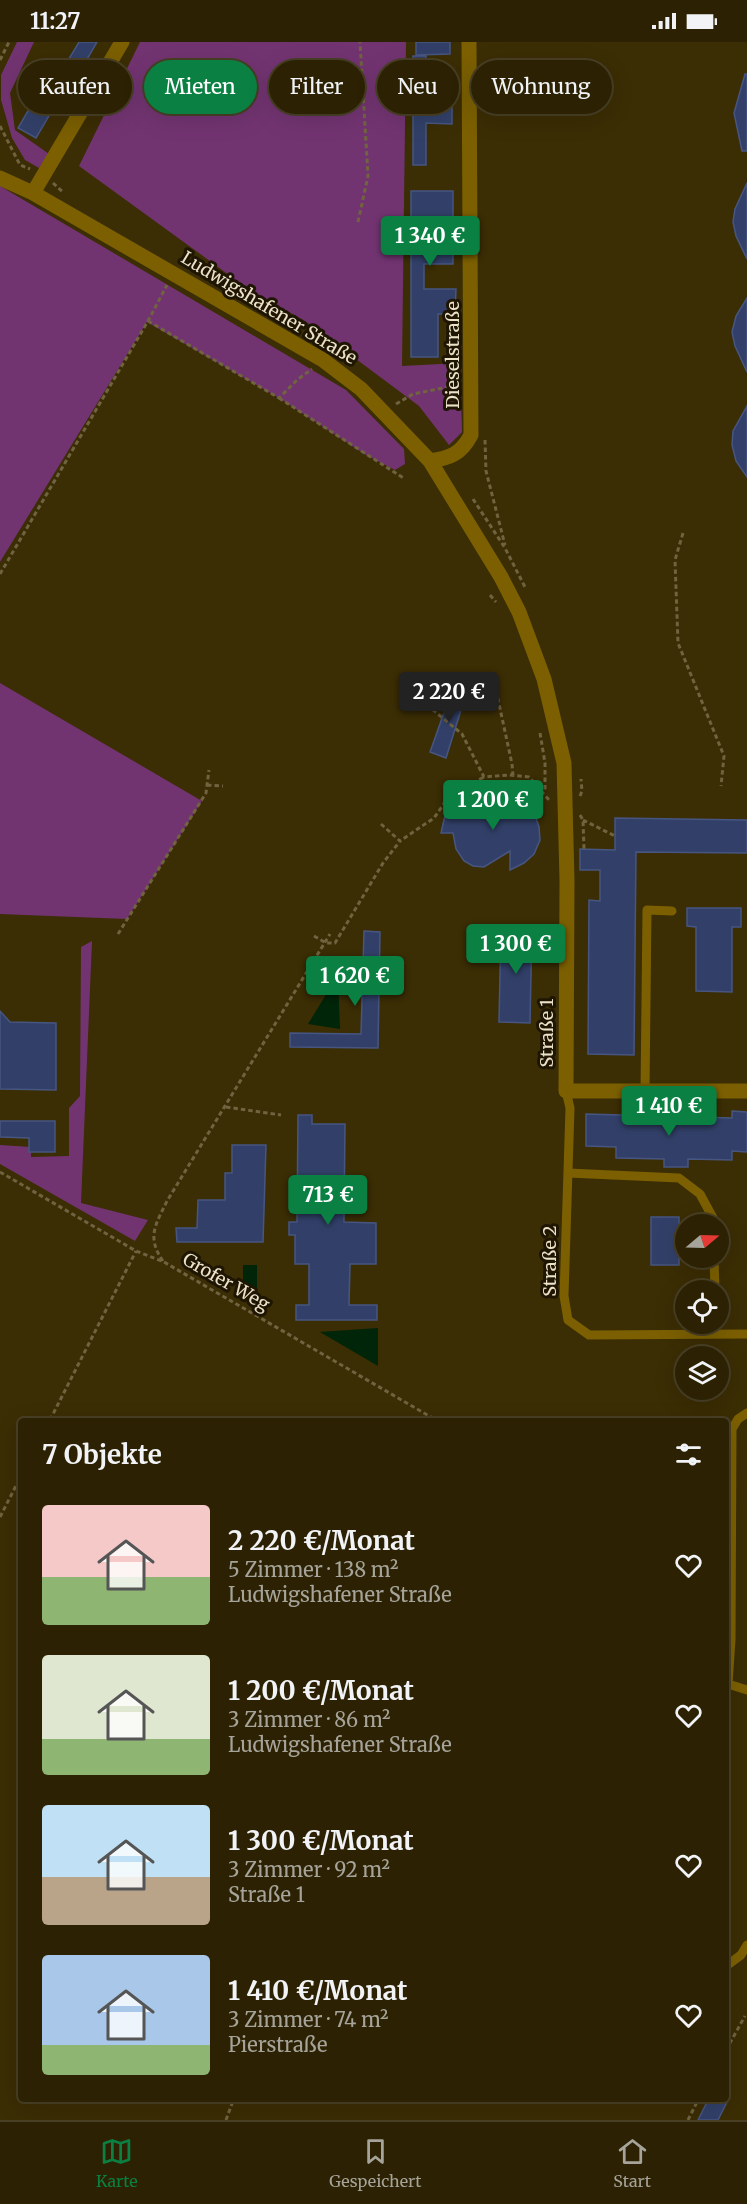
<!DOCTYPE html>
<html lang="de">
<head>
<meta charset="utf-8">
<style>
  body { margin:0; font-family:Merriweather,serif; background:#342a0d; color:#f1f3f6; height:100vh; display:flex; flex-direction:column; font-size:22px; white-space:nowrap }
  * { box-sizing:border-box; margin:0 }
  p { font-size:20px; color:#a6a49a }
  .icon { flex:none; width:33px; height:33px; fill:none; stroke:currentColor; stroke-width:2; stroke-linecap:round; stroke-linejoin:round }
  .map { position:relative; flex:1; overflow:hidden }
  .panel { position:absolute; left:18px; top:1376px; width:711px; height:684px; display:flex; flex-direction:column; background:#2c2203; border-radius:6px; box-shadow:0 6px 24px #0002,0 0 0 2px #483f25 }
  .panel>* { flex:none }
  .banner { position:absolute; left:18px; top:18px; width:711px; height:54px; display:flex; gap:12px }
  .needle { width:39px; rotate:71deg }
  .fabs { position:absolute; left:675px; top:1172px; display:grid; gap:12px }
  .fabs a { display:grid; place-items:center; width:54px; height:54px; border-radius:50%; background:#2c2203; box-shadow:0 6px 24px #0002,0 0 0 2px #483f25; font-size:30px }
  .price { position:absolute; translate:-50% -51px; padding:0 14px; border-radius:6px; background:#0b8043; color:#fff; font-size:20px; line-height:39px; filter:drop-shadow(0 2px 3px #0008) }
  .price::after { content:''; position:absolute; left:50%; top:36px; width:18px; height:14px; margin-left:-9px; background:inherit; clip-path:polygon(0 0,100% 0,50% 100%) }
  .price.selected { background:#222; color:#fff }
  ul { padding:0; list-style:none }
  li { display:flex; align-items:center; gap:18px; height:150px; padding:0 24px }
  li span { display:grid; place-items:center; flex:none; width:168px; height:120px; border-radius:6px; color:#555 }
  li>.icon { margin-inline-start:auto }
  span .icon { width:72px; height:72px; fill:#fffc; stroke-width:1 }
  li b { font-size:26px }
  h2 { display:flex; justify-content:space-between; align-items:center; height:72px; padding:0 24px; font-size:26px }
  .pill { padding:0 21px; border-radius:27px; background:#2c2203; box-shadow:0 6px 24px #0002,0 0 0 2px #483f25; font-size:21px; line-height:54px }
  .pill.selected { background:#0b8043; color:#fff }
  .status { display:flex; justify-content:space-between; align-items:center; height:42px; padding:0 30px; background:#2c2203; direction:ltr }
  .status svg { height:16px; fill:currentColor }
  .tab-bar { display:flex; justify-content:space-around; align-items:center; height:84px; border-top:2px solid #483f25; background:#2c2203; font-size:16px; color:#a6a49a }
  .tab-bar a { display:grid; justify-items:center; gap:3px }
  .tab-bar .selected { color:#0b8043 }
  .map>svg:first-child { display:block }
  .green { fill:#723471 }
  .water { fill:#002509 }
  .building { fill:#324069; stroke:#475681; stroke-width:1.5 }
  .lines { fill:none; stroke-linecap:round; stroke-linejoin:round }
  .path { stroke:#70633f; stroke-width:3; stroke-dasharray:4.5 3; stroke-linecap:butt }
  .service { stroke:#7b5f00; stroke-width:9 }
  .minor { stroke:#7b5f00; stroke-width:15 }
  .labels { text-anchor:middle; stroke-width:6; stroke-linejoin:round; paint-order:stroke }
  .street-label { font-size:18px; fill:#ece2c8; stroke:#1e1603 }
</style>
</head>
<body>
<div class="status"><b>11:27</b><svg viewBox="0 0 49 12"><path d="M0 12V9h3v3zM5 12V6h3v6zM10 12V3h3v9zM15 12V0h3v12zM26 1h20v11H26zM47 4h2v5h-2z"/></svg></div>
<div class="map">
<svg width="747" height="2078" viewBox="0 0 747 2078">
  <rect width="100%" height="100%" fill="#3b2d04"/>
  <path class="green" d="M17,0H34L10,51L15,88L49,112L39,126L25,118L12,96L1,58V33Z
    M140,0H406L402,324L460,321L462,390L449,403L419,364L305,279L247,246L79,124Z
    M0,144L346,348L404,407L405,422L395,428L366,413L279,356L147,280L0,520Z
    M0,641L202,759L127,877L0,872Z
    M92,899L81,1161L148,1178L135,1199L0,1122V1103L31,1105V1115L69,1114V1066L80,1054L81,905Z"/>
  <path class="water" d="M338,933L340,987L308,982Z
    M243,1223H257V1247L243,1248Z
    M378,1286V1324L320,1290Z"/>
  <path class="building" d="M79,0H97L86,19L90,21L74,48L67,43L36,96L18,86L49,33L57,37Z
    M416,0H450V12L416,13Z
    M413,14H426V62H452V82L426,81V123H413Z
    M745,32H747V109H742L734,71Z
    M747,141V217L736,194L733,180L735,167Z
    M411,149H453V222H424V247H456L455,272H438V315H411Z
    M747,256V330L735,304L732,290L736,274Z
    M747,364V435L736,419L732,403L733,389Z
    M453,645L467,649L446,716L430,710Z
    M454,753L473,768L489,758L498,755L515,756L526,763L535,773L539,785L540,798L534,812L524,821L510,828V809L484,825L473,824L464,819L456,807L453,791H441L445,773Z
    M615,776L747,778V811L636,810L634,1013L588,1012L589,858L600,859V828H580V807L615,808Z
    M687,866H741V885H732V950L696,949V885L687,884Z
    M501,884L532,885L530,981L499,980Z
    M364,889L380,890L378,1006L290,1005V991L361,992Z
    M0,969L10,980L56,981V1048L0,1047Z
    M732,1069L747,1070V1110L732,1109V1118L688,1117V1125H664V1117L616,1116V1105L586,1104V1072L732,1076Z
    M298,1073H312V1082H345L344,1180L376,1181V1222H350L349,1263H377V1278H296V1263H309V1222H295V1193H289V1180H297Z
    M0,1079H55V1110H29V1096L0,1095Z
    M232,1103H266L263,1200H177L176,1186H197L198,1158H225V1131H232Z
    M651,1175H679V1223H651Z
    M709,2056H729L718,2078H698Z"/>
  <g class="lines">
    <path class="path" d="M0,18L9,0
      M0,84L20,123L30,127
      M53,141L64,151
      M358,180L368,134L360,0
      M148,279L279,356L297,338L312,327
      M279,356L405,437
      M396,362L413,352L458,343
      M485,398L486,429L505,503
      M473,457L505,506L526,547
      M683,491L675,518L678,601L724,714L721,744
      M0,532L148,279L167,243
      M490,553L496,560
      M493,634L512,722L513,734
      M421,658L462,692L484,735L509,733L529,735L549,758
      M540,691L545,721V750
      M207,743L223,744
      M580,754L582,749L581,737
      M580,773L583,778L584,807
      M583,778L615,794
      M381,782L400,799L434,776L450,753L484,735
      M118,892L206,751L209,728
      M314,894L326,901H335L383,821L400,799
      M226,1065L281,1073
      M0,1130L136,1209L164,1220L436,1378
      M163,1219C146,1195 156,1182 167,1159L330,892
      M50,1378L136,1209
      M0,1475L21,1434
      M726,2008L745,1974
      M226,2078L234,2056
      M688,2078L699,2056"/>
    <path class="service" d="M566,1049L570,1066L564,1254L568,1278L589,1293L747,1292
      M645,1050L647,868L672,869
      M568,1131L679,1136L700,1152L713,1176V1182
      M714,1215L715,1248
      M728,1642L731,1598L732,1387L738,1377L747,1371
      M726,1645L728,1642L747,1648
      M726,1924L741,1913L747,1903"/>
    <path class="minor" d="M0,136L33,151L323,318L361,347L430,419L501,535L519,570L544,637L564,721L567,839L566,1049H747
      M33,151L122,0
      M430,419C450,416 461,412 471,393L469,0"/>
  </g>
  <g class="labels">
    <g class="street-label">
      <text transform="translate(269 266) rotate(31)" y="6">Ludwigshafener Straße</text>
      <text transform="translate(453 313) rotate(-90)" y="6">Dieselstraße</text>
      <text transform="translate(547 991) rotate(-90)" y="6">Straße 1</text>
      <text transform="translate(550 1219) rotate(-90)" y="6">Straße 2</text>
      <text transform="translate(226 1240) rotate(30)" y="6">Grofer Weg</text>
    </g>
  </g>
</svg>
<div class="fabs">
<a><svg class="needle" viewBox="-14 -14 28 28"><path d="M0-13l5 13h-10z" fill="#e53935"/><path d="M0 13l5-13h-10z" fill="#a6a49a"/></svg></a>
<a><svg class="icon" aria-label="locate" viewBox="0 0 24 24"><circle cx="12" cy="12" r="6"/><path d="M12 2v4M12 18v4M2 12h4M18 12h4"/></svg></a>
<a><svg class="icon" aria-label="layers" viewBox="0 0 24 24"><path d="M12 4l9 5-9 5-9-5zM3 14l9 5 9-5"/></svg></a>
</div>
<b class="price" style="left:430px;top:225px">1 340 €</b>
<b class="price selected" style="left:449px;top:681px">2 220 €</b>
<b class="price" style="left:493px;top:789px">1 200 €</b>
<b class="price" style="left:516px;top:933px">1 300 €</b>
<b class="price" style="left:355px;top:965px">1 620 €</b>
<b class="price" style="left:669px;top:1095px">1 410 €</b>
<b class="price" style="left:328px;top:1184px">713 €</b>
<div class="banner">
<a class="pill">Kaufen</a>
<a class="pill selected">Mieten</a>
<a class="pill">Filter</a>
<a class="pill">Neu</a>
<a class="pill">Wohnung</a>
</div>
<section class="panel">
<h2>7 Objekte<svg class="icon" aria-label="filters" viewBox="0 0 24 24"><path d="M4 7h16M4 17h16"/><circle cx="9" cy="7" r="2"/><circle cx="15" cy="17" r="2"/></svg></h2>
<ul>
<li><span style="background:linear-gradient(#f6c9c9 60%,#8fb573 0)"><svg class="icon" aria-label="home" viewBox="0 0 24 24"><path d="M3 11l9-7 9 7M6 9v11h12V9"/></svg></span><div><b>2 220 €/Monat</b><p>5 Zimmer · 138 m²</p><p>Ludwigshafener Straße</p></div><svg class="icon" aria-label="heart" viewBox="0 0 24 24"><path d="M12 20l-8-8c-3-5 5-10 8-4 3-6 11-1 8 4z"/></svg></li>
<li><span style="background:linear-gradient(#dfe7d0 70%,#8fb573 0)"><svg class="icon" aria-label="home" viewBox="0 0 24 24"><path d="M3 11l9-7 9 7M6 9v11h12V9"/></svg></span><div><b>1 200 €/Monat</b><p>3 Zimmer · 86 m²</p><p>Ludwigshafener Straße</p></div><svg class="icon" aria-label="heart" viewBox="0 0 24 24"><path d="M12 20l-8-8c-3-5 5-10 8-4 3-6 11-1 8 4z"/></svg></li>
<li><span style="background:linear-gradient(#bfe0f5 60%,#b9a48a 0)"><svg class="icon" aria-label="home" viewBox="0 0 24 24"><path d="M3 11l9-7 9 7M6 9v11h12V9"/></svg></span><div><b>1 300 €/Monat</b><p>3 Zimmer · 92 m²</p><p>Straße 1</p></div><svg class="icon" aria-label="heart" viewBox="0 0 24 24"><path d="M12 20l-8-8c-3-5 5-10 8-4 3-6 11-1 8 4z"/></svg></li>
<li><span style="background:linear-gradient(#a9c7e8 75%,#8fb573 0)"><svg class="icon" aria-label="home" viewBox="0 0 24 24"><path d="M3 11l9-7 9 7M6 9v11h12V9"/></svg></span><div><b>1 410 €/Monat</b><p>3 Zimmer · 74 m²</p><p>Pierstraße</p></div><svg class="icon" aria-label="heart" viewBox="0 0 24 24"><path d="M12 20l-8-8c-3-5 5-10 8-4 3-6 11-1 8 4z"/></svg></li>
</ul>
</section>
</div>
<nav class="tab-bar">
<a class="selected"><svg class="icon" aria-label="map" viewBox="0 0 24 24"><path d="M3 6l6-2 6 2 6-2v14l-6 2-6-2-6 2zM9 4v14M15 6v14"/></svg>Karte</a>
<a><svg class="icon" aria-label="saved" viewBox="0 0 24 24"><path d="M7 4h10v16l-5-4-5 4z"/></svg>Gespeichert</a>
<a><svg class="icon" aria-label="home" viewBox="0 0 24 24"><path d="M3 11l9-7 9 7M6 9v11h12V9"/></svg>Start</a>
</nav>
</body>
</html>
